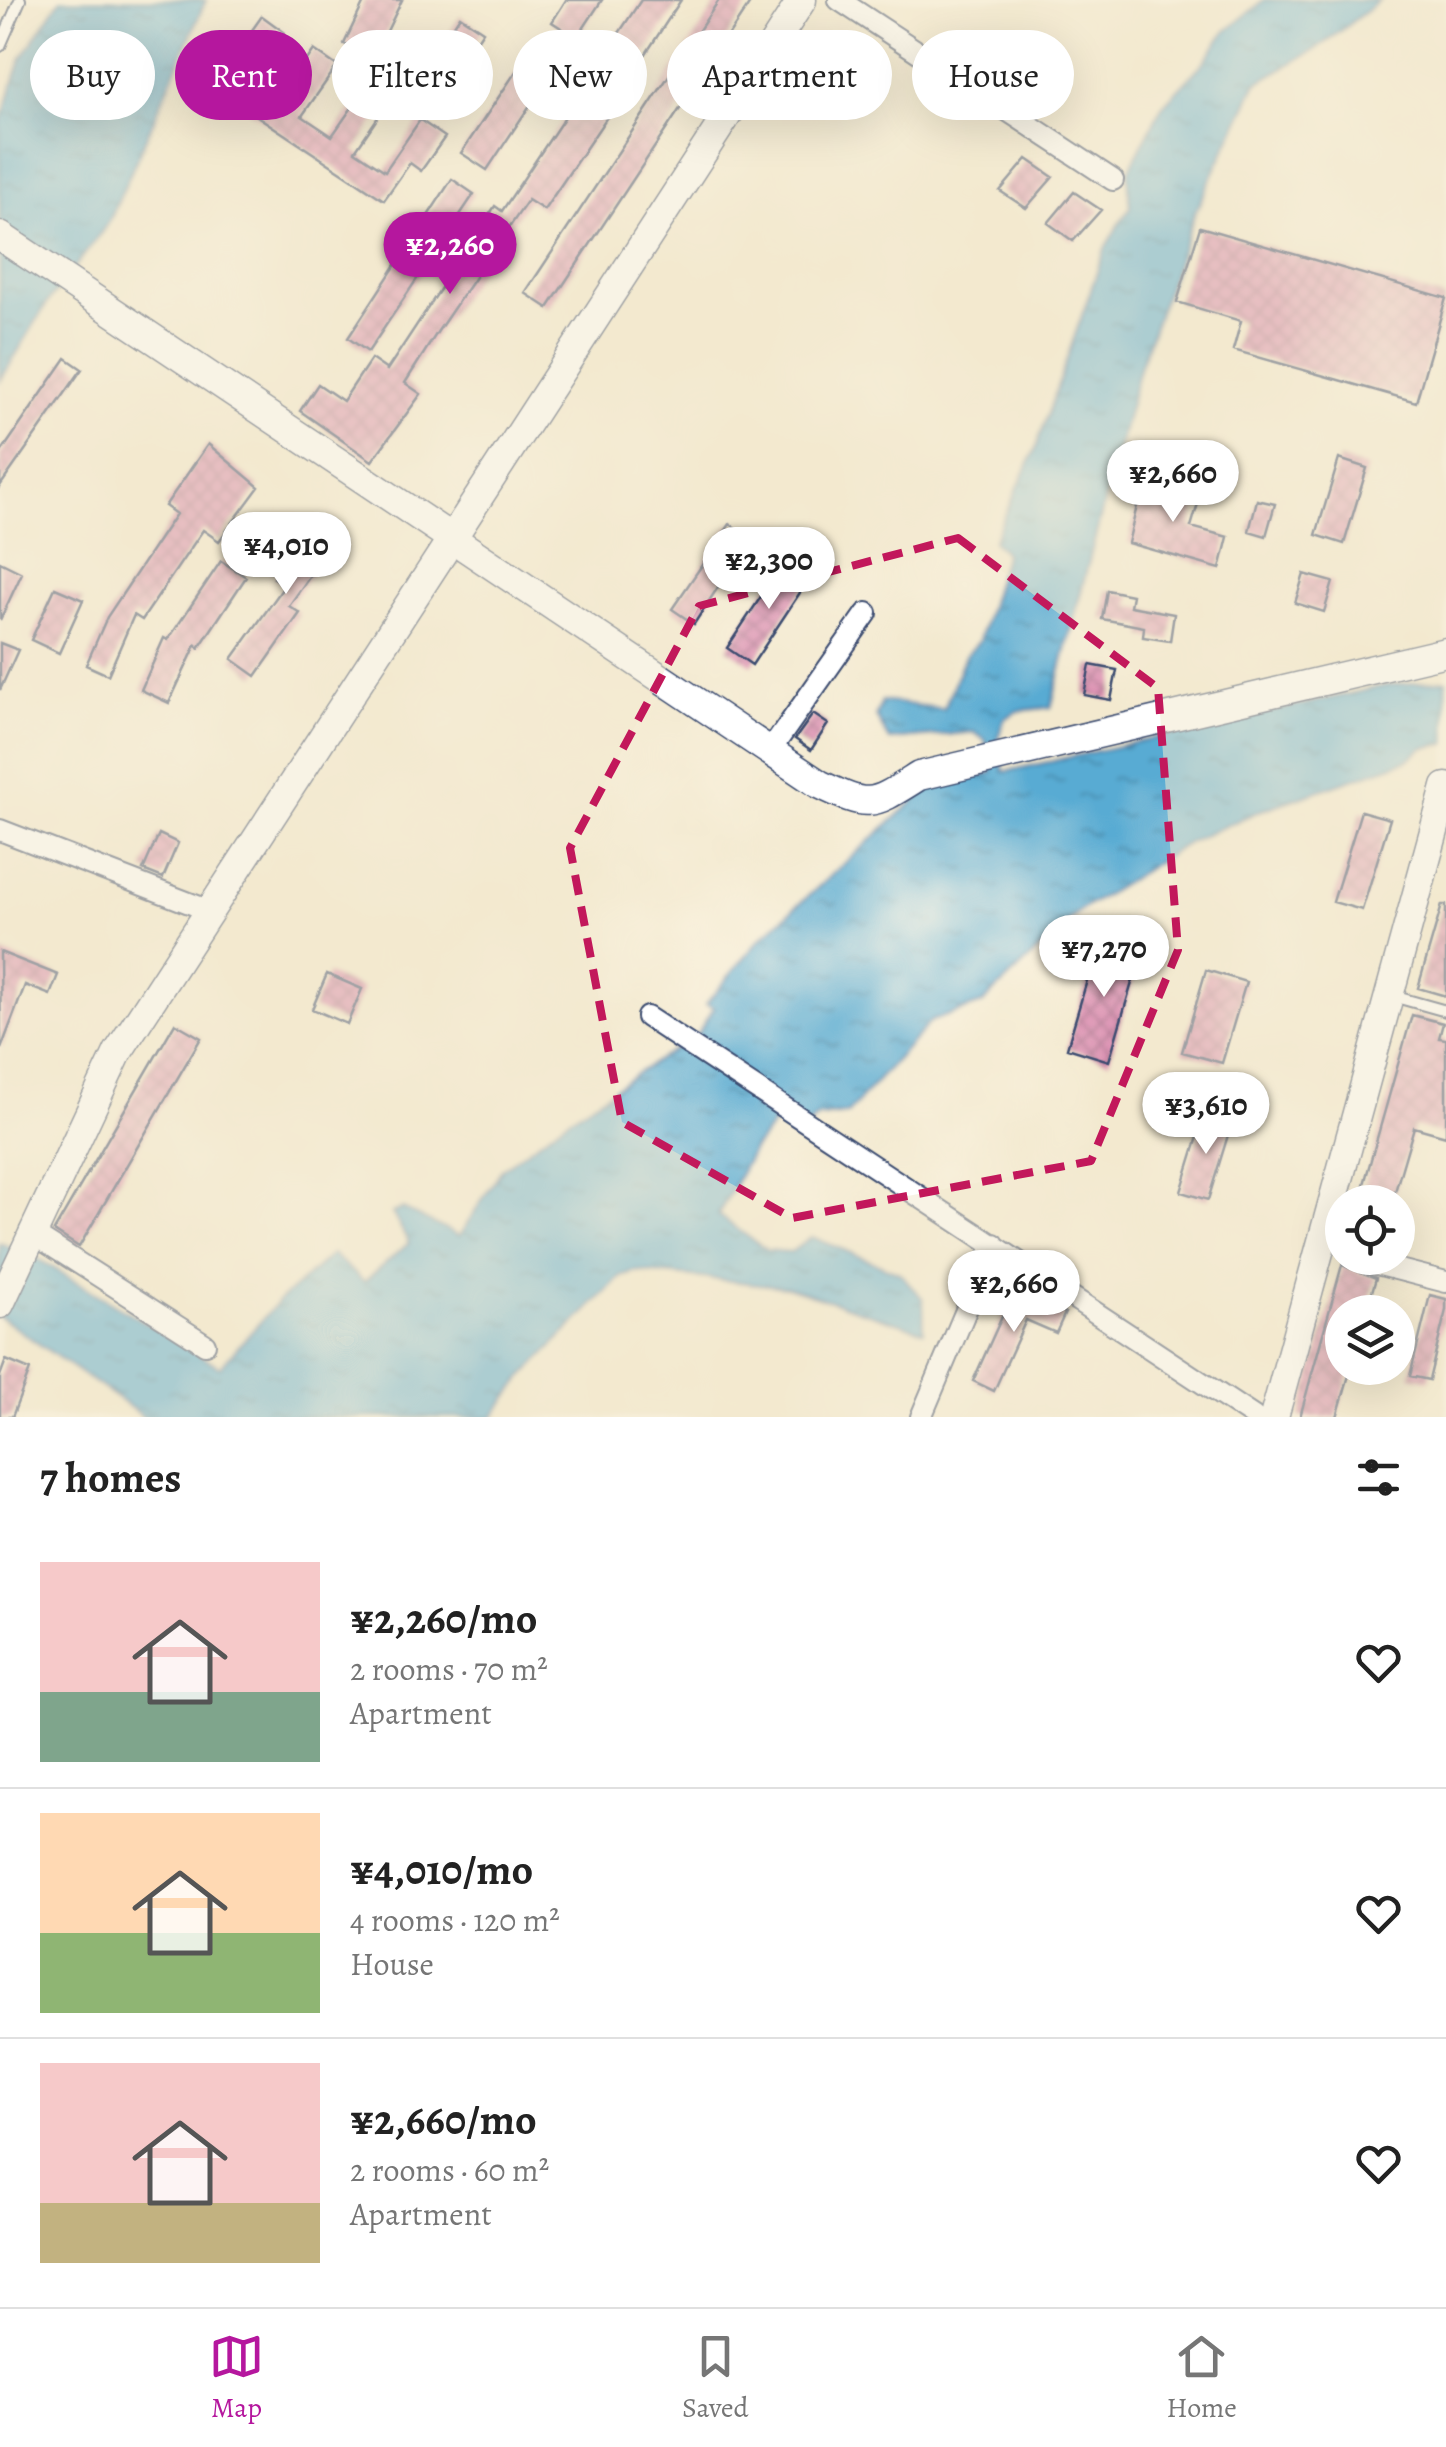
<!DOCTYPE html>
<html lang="en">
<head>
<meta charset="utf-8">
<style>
  body { margin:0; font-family:Alegreya,serif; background:#f6f6f6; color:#222; height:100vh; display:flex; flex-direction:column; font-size:38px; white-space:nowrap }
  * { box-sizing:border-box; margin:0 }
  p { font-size:32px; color:#767676 }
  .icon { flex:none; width:55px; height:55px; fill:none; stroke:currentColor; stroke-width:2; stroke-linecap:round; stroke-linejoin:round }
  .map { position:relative; height:1417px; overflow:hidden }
  .details { display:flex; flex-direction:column; background:#fff; flex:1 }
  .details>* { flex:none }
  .guide { position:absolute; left:30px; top:30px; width:1388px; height:90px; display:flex; gap:20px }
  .tools { position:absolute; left:1325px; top:1185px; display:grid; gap:20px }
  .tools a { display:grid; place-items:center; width:90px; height:90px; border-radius:50%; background:#fff; box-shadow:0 10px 40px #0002; font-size:50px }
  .price { position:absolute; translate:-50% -85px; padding:0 22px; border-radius:35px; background:#fff; color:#222; font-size:32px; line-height:65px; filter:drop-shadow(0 2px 5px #0008) }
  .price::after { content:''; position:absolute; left:50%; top:60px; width:30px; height:22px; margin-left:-15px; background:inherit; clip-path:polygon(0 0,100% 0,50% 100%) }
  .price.active { background:#b5179e; color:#fff }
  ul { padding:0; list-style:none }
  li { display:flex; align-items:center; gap:30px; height:250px; padding:0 40px }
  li+li { border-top:2px solid #e0e0e0 }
  li span { display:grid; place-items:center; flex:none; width:280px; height:200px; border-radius:0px; color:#555 }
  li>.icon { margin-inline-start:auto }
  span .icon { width:120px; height:120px; fill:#fffc; stroke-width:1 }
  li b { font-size:42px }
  h2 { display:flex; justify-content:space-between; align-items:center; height:120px; padding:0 40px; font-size:42px }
  .chip { padding:0 35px; border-radius:45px; background:#fff; box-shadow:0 10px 40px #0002; font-size:35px; line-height:90px }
  .chip.active { background:#b5179e; color:#fff }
  .tab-bar { display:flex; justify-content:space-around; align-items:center; height:140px; border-top:2px solid #e0e0e0; background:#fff; font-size:28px; color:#767676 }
  .tab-bar a { display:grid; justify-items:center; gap:5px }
  .tab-bar .active { color:#b5179e }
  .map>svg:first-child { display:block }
  .water { fill:url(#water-ripples); stroke:#3a6d98; stroke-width:2.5 }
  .building { fill:url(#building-cross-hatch) }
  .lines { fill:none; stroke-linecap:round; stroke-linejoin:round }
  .lane-casing { stroke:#3b4b6f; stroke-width:14 }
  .street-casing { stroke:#3b4b6f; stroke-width:24 }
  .secondary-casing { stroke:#3b4b6f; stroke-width:31 }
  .lane { stroke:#fff; stroke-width:10 }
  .street { stroke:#fff; stroke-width:20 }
  .secondary { stroke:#fff; stroke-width:28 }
  .marked { fill:none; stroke:#c2185b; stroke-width:8; stroke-dasharray:20 12; stroke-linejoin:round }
</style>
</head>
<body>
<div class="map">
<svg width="1446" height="1417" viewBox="0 0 1446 1417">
  <defs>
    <pattern id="water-ripples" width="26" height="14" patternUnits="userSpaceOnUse" patternTransform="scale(2.5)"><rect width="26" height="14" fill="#58abd3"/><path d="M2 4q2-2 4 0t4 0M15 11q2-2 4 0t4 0" fill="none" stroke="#488cae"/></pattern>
    <pattern id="building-cross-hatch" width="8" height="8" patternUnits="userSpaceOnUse" patternTransform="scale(2.5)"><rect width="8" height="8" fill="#da8cb0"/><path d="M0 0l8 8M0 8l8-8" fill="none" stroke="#b07392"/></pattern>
  </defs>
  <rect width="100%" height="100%" fill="#fcf5e5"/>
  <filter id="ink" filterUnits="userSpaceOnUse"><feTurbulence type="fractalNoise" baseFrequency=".01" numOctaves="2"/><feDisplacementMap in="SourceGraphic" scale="20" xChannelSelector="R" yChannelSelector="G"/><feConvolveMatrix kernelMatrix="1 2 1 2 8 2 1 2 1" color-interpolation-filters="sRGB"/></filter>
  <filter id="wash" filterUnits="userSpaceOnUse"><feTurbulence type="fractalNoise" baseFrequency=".0048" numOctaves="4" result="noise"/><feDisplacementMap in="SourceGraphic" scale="40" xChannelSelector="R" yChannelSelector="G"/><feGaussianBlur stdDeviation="2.25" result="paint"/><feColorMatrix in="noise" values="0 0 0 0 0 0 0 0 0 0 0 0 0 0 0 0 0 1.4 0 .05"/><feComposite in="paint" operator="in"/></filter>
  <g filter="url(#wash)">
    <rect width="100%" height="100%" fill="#f3e9cf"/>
    <path class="water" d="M60,0H206L109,222L46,305L0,381V124L21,59Z
      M1264,0H1380L1318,48L1257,83L1195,212L1140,365L1051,707L1018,711L1004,719L998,739L1004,772L1389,685L1446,680V744L1423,748L1408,760L1259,811L1189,842L1081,910L982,1004L931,1021L847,1114L817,1117L805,1129L779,1116L752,1151L718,1215L766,1250L791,1252L812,1237L900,1273L923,1299L924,1331L787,1287L636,1271L621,1276L524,1376L493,1417H144L0,1317V1243L38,1259L220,1367L278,1302L332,1254L364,1282L409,1243L392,1213L403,1209L459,1236L502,1169L568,1119L697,1034L714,1008L706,1004L759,940L929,788L992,773L985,740L974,732L889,740L876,716L882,701L944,709L965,656L979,641L1005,553L993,541L1036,448L1106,246L1130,207L1128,172L1162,106L1204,62L1225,32Z"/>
    <g id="blocks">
      <path class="building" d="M365,0H402L374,58L344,44Z
        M566,0H602L577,38L552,22Z
        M641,0H681L630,78L601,60Z
        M719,0H752L548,308L525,293Z
        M262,16L284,32L250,82L279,101L314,50L337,66L302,116L332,136L367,86L389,101L355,151L385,171L420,120L445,137L421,171L410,163L384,200L222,93L246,55L238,50Z
        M460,16L483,31L452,78L429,63Z
        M523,61L548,78L487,170L461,153Z
        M582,91L611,111L544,210L528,200L438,331L405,383L421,394L372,461L300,411L318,384L343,401L371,359L387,370L495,206L502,211Z
        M1027,159L1053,177L1026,208L1000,191Z
        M452,179L474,194L368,352L348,338Z
        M1074,192L1101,210L1073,241L1048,223Z
        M1200,227L1446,298L1416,402L1233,350L1241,321L1177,302Z
        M66,358L82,369L0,486V454Z
        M208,444L259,487L219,541L203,530L142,620L134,615L108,675L86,665L107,617L176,514L165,506Z
        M1339,459L1367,468L1344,544L1316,535Z
        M1146,469L1164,474L1160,486L1200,497L1191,527L1228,537L1220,569L1128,543Z
        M1257,500L1275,504L1266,536L1249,531Z
        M316,517L340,533L289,606L300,613L256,676L232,659L285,585L274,578Z
        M730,524L750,538L694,624L672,609Z
        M786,559L811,576L752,665L727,648Z
        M221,561L246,577L199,648L196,645L169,703L141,690L164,638L168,640Z
        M0,562L22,573L0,620Z
        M1304,574L1333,582L1324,612L1295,603Z
        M55,588L83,600L59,653L31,640Z
        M1107,590L1132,595L1130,606L1174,614L1170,641L1143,637L1144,627L1102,619Z
        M0,643L18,650L0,690Z
        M1090,665L1117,670L1111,700L1084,695Z
        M813,714L828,724L811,750L795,739Z
        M1361,811L1390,819L1362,910L1333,902Z
        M159,834L178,843L163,878L143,870Z
        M1442,905H1446V996L1418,988Z
        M1099,940L1141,952L1109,1061L1067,1048Z
        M0,952L58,975L50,995L25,985L1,1049Z
        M1206,970L1246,982L1222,1063L1182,1052Z
        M327,974L362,989L347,1024L312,1009Z
        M1412,1015L1443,1023L1439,1038L1446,1039V1136L1414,1127L1392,1202H1359Z
        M175,1023L201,1038L79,1247L54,1231Z
        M1205,1114L1232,1122L1208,1200L1181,1192Z
        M1342,1265L1376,1278L1366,1312H1342V1368H1351L1337,1417H1300Z
        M1014,1290L1065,1313L1056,1333L1026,1320L994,1391L973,1381Z
        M1430,1295L1446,1299V1310L1429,1380L1410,1376Z
        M6,1360L30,1370L12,1417H0V1376Z"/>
    </g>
  </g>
  <g filter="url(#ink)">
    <use href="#blocks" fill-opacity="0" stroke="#3b4b6f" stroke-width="2.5"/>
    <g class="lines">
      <g class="lane-casing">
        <path id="lane" d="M0,46L20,0
          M1389,995L1446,1011"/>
      </g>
      <g class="street-casing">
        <path id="street" d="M839,0L1113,180
          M770,751L867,613
          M0,830L210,911
          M647,1017L1254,1417
          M30,1232L205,1344
          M1353,1258L1446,1282
          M921,1417L994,1244"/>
      </g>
      <g class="secondary-casing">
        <path id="secondary" d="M0,236L819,784C871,809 871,806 919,776L1446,652
          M0,1304L118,1052L802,0
          M1274,1417L1446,787"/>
      </g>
      <use href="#lane" class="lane"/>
      <use href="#street" class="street"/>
      <use href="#secondary" class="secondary"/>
    </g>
  </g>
  <path d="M0 0H1446V1417H0ZM958,538L1158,688L1178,950L1091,1161L792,1218L622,1122L570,848L699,606Z" fill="#f3e9cf" fill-opacity=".55" fill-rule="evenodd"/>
  <path class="marked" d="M958,538L1158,688L1178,950L1091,1161L792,1218L622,1122L570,848L699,606Z"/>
</svg>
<div class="tools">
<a><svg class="icon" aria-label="locate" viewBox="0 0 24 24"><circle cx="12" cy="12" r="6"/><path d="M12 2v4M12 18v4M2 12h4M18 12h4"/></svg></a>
<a><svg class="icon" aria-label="layers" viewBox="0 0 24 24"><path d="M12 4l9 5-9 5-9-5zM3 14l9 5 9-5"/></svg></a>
</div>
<b class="price active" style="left:450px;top:297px">¥2,260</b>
<b class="price" style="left:1173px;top:525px">¥2,660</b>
<b class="price" style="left:286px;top:597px">¥4,010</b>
<b class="price" style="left:769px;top:612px">¥2,300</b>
<b class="price" style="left:1104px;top:1000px">¥7,270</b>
<b class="price" style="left:1206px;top:1157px">¥3,610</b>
<b class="price" style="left:1014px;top:1335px">¥2,660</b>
<div class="guide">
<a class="chip">Buy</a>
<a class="chip active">Rent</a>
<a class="chip">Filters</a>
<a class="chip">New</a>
<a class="chip">Apartment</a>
<a class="chip">House</a>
</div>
</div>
<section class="details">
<h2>7 homes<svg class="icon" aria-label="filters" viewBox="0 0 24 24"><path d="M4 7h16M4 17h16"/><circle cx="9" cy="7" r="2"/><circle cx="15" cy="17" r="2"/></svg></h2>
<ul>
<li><span style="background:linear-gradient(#f6c9c9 65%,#7fa58c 0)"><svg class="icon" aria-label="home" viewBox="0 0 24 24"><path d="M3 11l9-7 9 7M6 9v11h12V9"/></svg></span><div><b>¥2,260/mo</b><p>2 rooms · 70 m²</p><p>Apartment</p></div><svg class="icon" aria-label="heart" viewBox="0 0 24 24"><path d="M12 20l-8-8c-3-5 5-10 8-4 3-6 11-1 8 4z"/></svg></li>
<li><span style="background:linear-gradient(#ffd9b3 60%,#8fb573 0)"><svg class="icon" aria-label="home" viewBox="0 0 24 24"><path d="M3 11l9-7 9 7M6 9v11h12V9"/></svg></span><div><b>¥4,010/mo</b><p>4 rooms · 120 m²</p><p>House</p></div><svg class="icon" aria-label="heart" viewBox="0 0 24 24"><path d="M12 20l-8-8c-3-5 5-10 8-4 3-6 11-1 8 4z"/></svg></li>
<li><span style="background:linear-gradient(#f6c9c9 70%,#c2b280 0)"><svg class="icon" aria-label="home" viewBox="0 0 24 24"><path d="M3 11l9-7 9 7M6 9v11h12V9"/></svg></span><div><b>¥2,660/mo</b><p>2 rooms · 60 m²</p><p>Apartment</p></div><svg class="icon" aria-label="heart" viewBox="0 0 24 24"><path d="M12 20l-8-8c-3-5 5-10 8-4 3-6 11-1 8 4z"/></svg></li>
</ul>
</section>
<nav class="tab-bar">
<a class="active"><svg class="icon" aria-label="map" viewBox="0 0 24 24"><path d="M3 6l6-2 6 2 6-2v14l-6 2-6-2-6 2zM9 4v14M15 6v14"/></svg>Map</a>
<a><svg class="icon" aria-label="saved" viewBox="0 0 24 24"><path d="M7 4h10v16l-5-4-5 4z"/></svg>Saved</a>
<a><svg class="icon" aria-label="home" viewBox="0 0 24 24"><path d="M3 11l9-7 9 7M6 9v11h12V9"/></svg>Home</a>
</nav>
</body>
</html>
